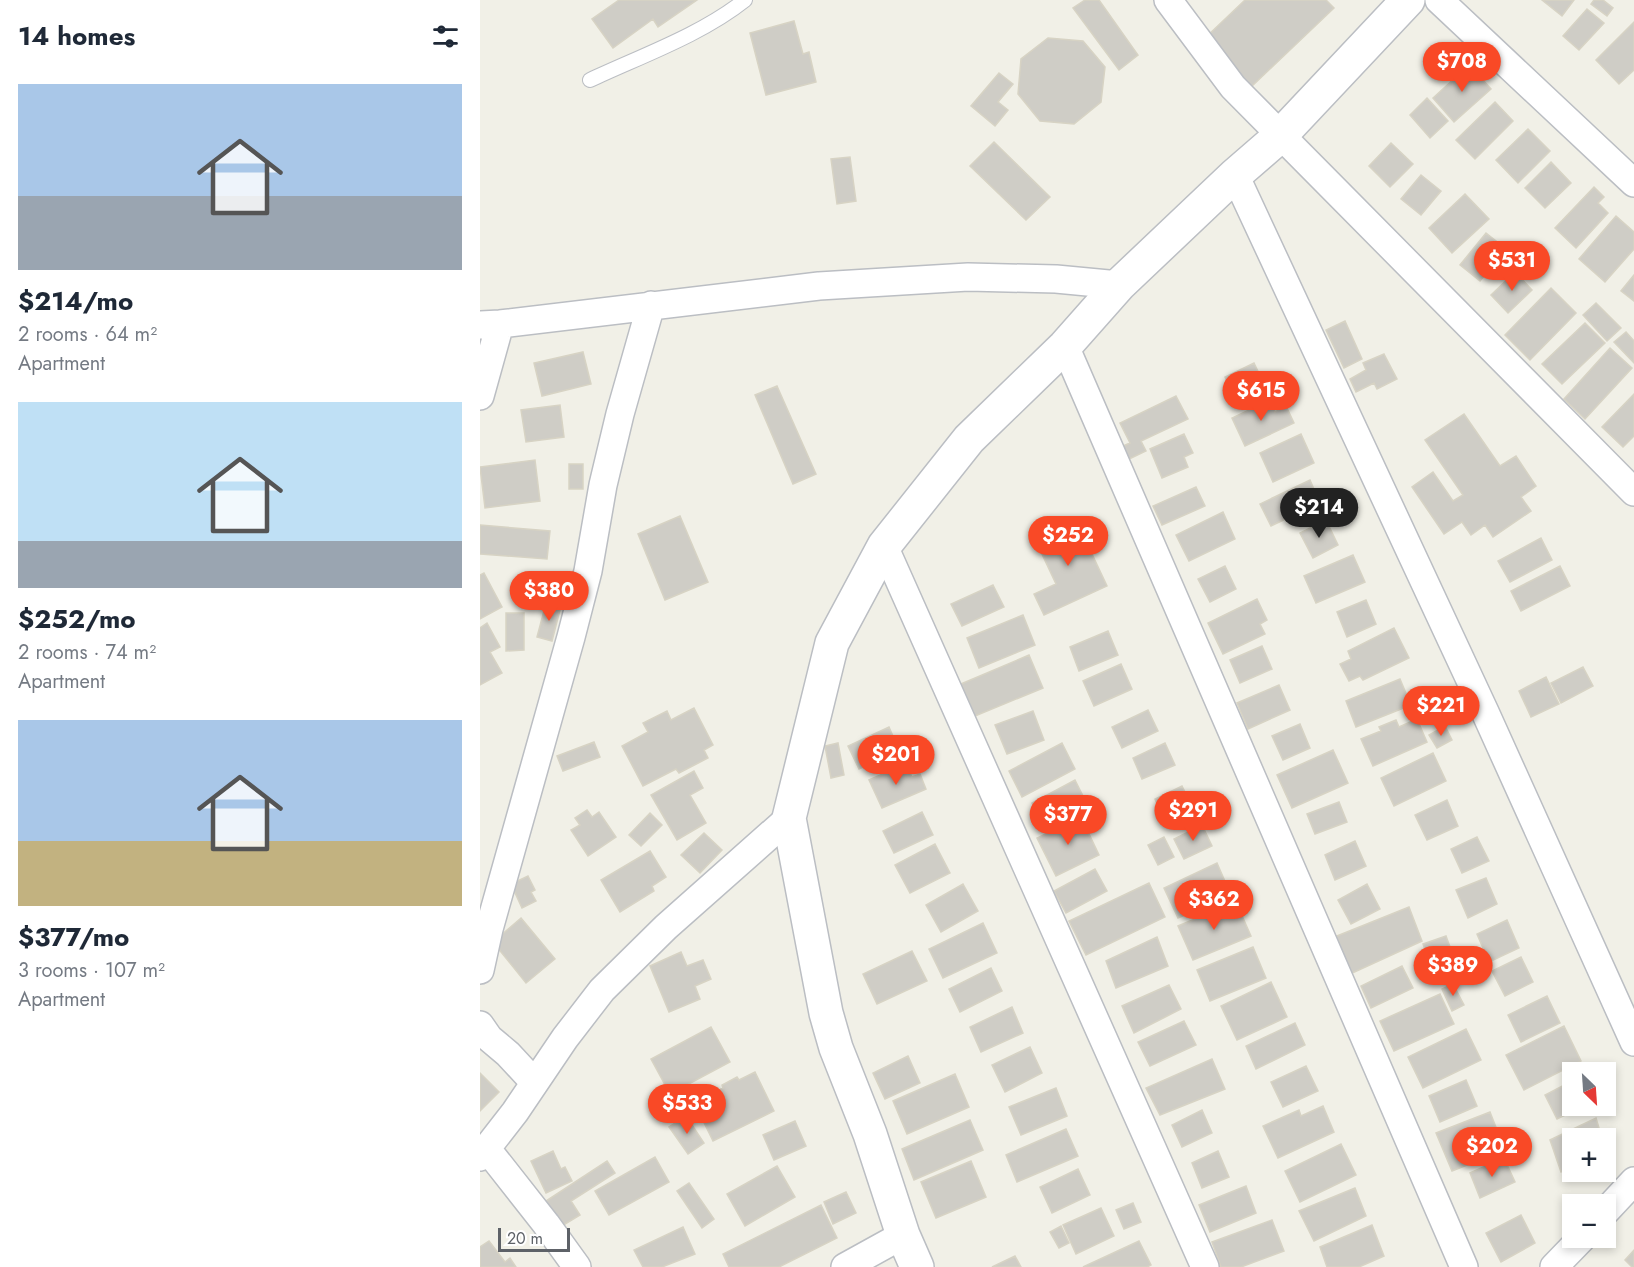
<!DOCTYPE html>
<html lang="en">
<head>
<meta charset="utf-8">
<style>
  body { margin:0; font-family:Jost,sans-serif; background:#f6f6f7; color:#1f2937; height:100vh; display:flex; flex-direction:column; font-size:22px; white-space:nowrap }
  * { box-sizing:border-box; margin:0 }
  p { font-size:20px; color:#747a83 }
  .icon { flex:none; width:33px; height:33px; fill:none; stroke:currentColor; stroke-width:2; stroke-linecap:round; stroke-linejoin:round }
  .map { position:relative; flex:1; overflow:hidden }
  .drawer { display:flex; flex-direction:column; background:#fff; width:480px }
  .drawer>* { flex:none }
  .needle { width:39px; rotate:155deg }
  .buttons { position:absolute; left:1082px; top:1062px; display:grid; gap:12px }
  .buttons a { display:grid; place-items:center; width:54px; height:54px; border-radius:0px; background:#fff; box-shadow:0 3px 9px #0003; font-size:30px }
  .scale { position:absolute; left:18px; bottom:15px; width:72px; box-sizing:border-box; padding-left:6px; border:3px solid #5e6268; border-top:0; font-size:16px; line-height:21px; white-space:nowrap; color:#5e6268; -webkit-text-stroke:4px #fff; paint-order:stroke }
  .price { position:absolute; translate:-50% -51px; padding:0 14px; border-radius:21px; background:#f94926; color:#fff; font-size:20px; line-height:39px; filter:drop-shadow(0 2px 3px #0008) }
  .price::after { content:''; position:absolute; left:50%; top:36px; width:18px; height:14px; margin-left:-9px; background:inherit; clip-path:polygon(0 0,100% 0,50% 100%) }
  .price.active { background:#222; color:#fff }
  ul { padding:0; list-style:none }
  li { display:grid; align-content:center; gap:12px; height:318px; padding:0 18px }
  li span { display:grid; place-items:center; height:186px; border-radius:0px; color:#555 }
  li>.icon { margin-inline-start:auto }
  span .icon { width:108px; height:108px; fill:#fffc; stroke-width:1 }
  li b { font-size:26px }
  h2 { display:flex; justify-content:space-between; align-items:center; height:72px; padding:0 18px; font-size:26px }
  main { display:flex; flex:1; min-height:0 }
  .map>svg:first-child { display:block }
  .building { fill:#cfcdc6; stroke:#d7d3c4; stroke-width:1.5 }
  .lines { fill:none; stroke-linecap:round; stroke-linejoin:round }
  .service-casing { stroke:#bbbec3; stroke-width:16 }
  .minor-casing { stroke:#bbbec3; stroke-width:30 }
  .tertiary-casing { stroke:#bbbec3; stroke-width:36 }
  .service { stroke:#fff; stroke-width:14 }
  .minor { stroke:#fff; stroke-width:27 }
  .tertiary { stroke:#fff; stroke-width:33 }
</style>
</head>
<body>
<main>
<section class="drawer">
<h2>14 homes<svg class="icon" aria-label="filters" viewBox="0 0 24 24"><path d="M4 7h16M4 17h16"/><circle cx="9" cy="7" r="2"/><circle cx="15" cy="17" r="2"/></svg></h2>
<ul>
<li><span style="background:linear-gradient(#a9c7e8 60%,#9aa5b1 0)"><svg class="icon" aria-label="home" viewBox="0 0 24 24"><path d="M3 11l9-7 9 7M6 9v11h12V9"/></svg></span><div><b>$214/mo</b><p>2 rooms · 64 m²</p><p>Apartment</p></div></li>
<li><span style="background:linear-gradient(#bfe0f5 75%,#9aa5b1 0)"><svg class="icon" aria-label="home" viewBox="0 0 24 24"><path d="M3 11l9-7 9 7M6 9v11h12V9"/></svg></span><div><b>$252/mo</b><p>2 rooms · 74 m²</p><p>Apartment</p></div></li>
<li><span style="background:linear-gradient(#a9c7e8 65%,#c2b280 0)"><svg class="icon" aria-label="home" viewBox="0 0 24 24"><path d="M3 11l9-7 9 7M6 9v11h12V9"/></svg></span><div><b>$377/mo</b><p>3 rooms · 107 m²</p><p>Apartment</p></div></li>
</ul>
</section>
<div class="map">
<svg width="1154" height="1267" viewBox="0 0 1154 1267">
  <rect width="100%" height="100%" fill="#f1f0e7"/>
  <path class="building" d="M139,0H217L178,27L173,19L133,48L112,19Z
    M605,0H619L658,55L639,70L593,8Z
    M765,0H846L854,8L770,88L724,39Z
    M1062,0H1094L1082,16Z
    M1114,0H1123L1133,8L1127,16L1111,4Z
    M1107,9L1124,23L1099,50L1083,36Z
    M314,21L323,54L329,52L336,82L286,95L270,33Z
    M1154,22V70L1139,84L1116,60Z
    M568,38L603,41L625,67L621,102L594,124L560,121L538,94L541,59Z
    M989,65L1011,89L974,122L953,98Z
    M519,73L533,84L518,102L528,110L515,126L491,106Z
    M947,98L968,121L950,138L930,115Z
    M1015,102L1033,121L995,159L976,140Z
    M1048,129L1070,151L1038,183L1016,160Z
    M514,142L570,197L546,220L490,166Z
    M911,143L933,164L910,187L889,166Z
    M370,157L376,201L357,204L351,159Z
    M1071,162L1091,183L1065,208L1045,188Z
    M941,175L961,191L941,215L921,199Z
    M1114,187L1124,197L1118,203L1128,213L1096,248L1075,228Z
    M985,194L1009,219L972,253L949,228Z
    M1136,216L1154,232V249L1125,282L1099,259Z
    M1006,233L1020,244L1011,255L1017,260L1000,281L980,265Z
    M1035,272L1052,290L1028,313L1011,295Z
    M1154,275V301L1141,291Z
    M1071,288L1096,313L1050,360L1025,335Z
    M1116,303L1141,328L1127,341L1103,315Z
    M865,321L882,359L864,368L846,330Z
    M1105,323L1125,343L1082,384L1062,364Z
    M1146,332L1154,341V363L1134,342Z
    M1130,348L1152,368L1105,419L1084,399Z
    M103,352L111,384L62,396L54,363Z
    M904,354L917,379L897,389L894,383L876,392L870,379L886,370L883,363Z
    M774,363L784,384L755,398L745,377Z
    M297,386L336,474L313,484L275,395Z
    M1154,394V436L1143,447L1122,427Z
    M696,396L708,419L661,441L666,451L645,461L638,448L650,443L640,423Z
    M790,400L795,412L806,406L814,423L765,446L752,418Z
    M80,405L84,437L46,442L41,410Z
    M984,414L1020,466L1036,456L1056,486L1041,497L1051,511L1013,537L1005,525L991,535L982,522L964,534L932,487L953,472L973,501L983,495L945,440Z
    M704,434L713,453L704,457L708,467L682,478L670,449Z
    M821,434L834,463L793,482L780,453Z
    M55,460L60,501L5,508L0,467Z
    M89,464H103V489H89Z
    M830,480L840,503L829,508L831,513L817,520L814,515L791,526L780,504Z
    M716,487L725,506L682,525L673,506Z
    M743,512L755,539L709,561L696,535Z
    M200,516L228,582L185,600L158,534Z
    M595,518L627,586L564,615L554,594L576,584L554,537Z
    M846,520L858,545L833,558L820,533Z
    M0,525L70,531L67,559L0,554Z
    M1061,538L1072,560L1030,582L1018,561Z
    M873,555L885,582L836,603L824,576Z
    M745,566L756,589L730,602L718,579Z
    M1080,566L1090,586L1041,611L1031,591Z
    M4,573L22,607L0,619V575Z
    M513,585L524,607L482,626L471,604Z
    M777,599L787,620L780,624L785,634L743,654L728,623Z
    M886,600L896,624L867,637L857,612Z
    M66,603L81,606L72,641L57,637Z
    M26,613H44V650L26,651Z
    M543,615L555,645L499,668L487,638Z
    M7,623L20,647L10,652L22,673L0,685V628Z
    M914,628L929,658L883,680L880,676L869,681L860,664L871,659L868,651Z
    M628,631L638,655L599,671L590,647Z
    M782,646L792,669L760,683L750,660Z
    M549,655L563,688L495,716L481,684Z
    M641,664L652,689L614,706L603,681Z
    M1103,667L1113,686L1081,703L1071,683Z
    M1066,677L1079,704L1051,717L1039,691Z
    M920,679L931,705L876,727L866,701Z
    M799,685L810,710L768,729L757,703Z
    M214,708L233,745L224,750L228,758L199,773L196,769L163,786L142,746L168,732L163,723L187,711L191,720Z
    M668,710L678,731L642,748L632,727Z
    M553,711L564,740L527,754L515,725Z
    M937,719L947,742L893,766L881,739L901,731L899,727L916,720L919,727Z
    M820,724L830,748L803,760L792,736Z
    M965,726L972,740L957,748L949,735Z
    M409,727L419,750L379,769L368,746Z
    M114,742L120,757L83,771L77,756Z
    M358,743L364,775L351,778L345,746Z
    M582,743L595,769L542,797L529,771Z
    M685,743L695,765L662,779L653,758Z
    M853,750L868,783L812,808L797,775Z
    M953,753L966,781L914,806L901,778Z
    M426,764L432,777L440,774L446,789L402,808L389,780Z
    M214,771L223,788L210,795L226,823L197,840L171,795Z
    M595,780L607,804L564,826L552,803Z
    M702,786L712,806L684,820L675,799Z
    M967,800L978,826L947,840L935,815Z
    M859,802L867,822L835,834L827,814Z
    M107,810L112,817L119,812L136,837L108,856L91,830L100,825L95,818Z
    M442,812L453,835L414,853L403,831Z
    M170,813L182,825L161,846L149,835Z
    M601,817L619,855L576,876L557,838Z
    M722,825L732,846L704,859L694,839Z
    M224,833L242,850L220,873L201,855Z
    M684,837L694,857L678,865L668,845Z
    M997,837L1009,861L982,873L971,849Z
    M875,841L886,866L855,880L845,855Z
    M455,844L470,873L430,893L415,865Z
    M170,851L186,877L172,886L174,891L140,912L121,880Z
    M737,863L751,895L698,918L684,888Z
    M615,869L627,891L586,913L574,891Z
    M48,876L55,890L51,892L56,901L42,908L31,884Z
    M1006,878L1017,904L988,918L976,890Z
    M669,883L685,917L606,955L589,921Z
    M483,884L498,911L461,932L446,905Z
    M887,884L900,909L871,924L858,900Z
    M756,902L771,936L713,960L698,926Z
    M929,907L942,941L868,975L852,938Z
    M41,918L75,959L46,983L13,942Z
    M1027,920L1039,948L1009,962L997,934Z
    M503,923L517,953L463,978L449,949Z
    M966,936L980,974L957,982L943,944Z
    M677,937L688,966L636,988L626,961Z
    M773,947L786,978L730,1001L717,970Z
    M432,951L447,981L397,1004L383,974Z
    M201,952L207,966L223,960L231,979L215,986L220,999L189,1012L170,966Z
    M1041,957L1053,982L1025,996L1012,971Z
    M922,966L933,988L891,1008L881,986Z
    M511,968L522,991L480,1012L469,989Z
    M791,982L807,1017L757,1040L741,1006Z
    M973,984L984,1005L972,1011L962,989Z
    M689,985L701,1009L654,1033L642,1006Z
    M960,994L974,1024L914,1051L900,1021Z
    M1067,996L1080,1023L1041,1042L1028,1015Z
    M532,1007L543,1033L501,1052L490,1027Z
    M704,1021L716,1045L670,1066L658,1042Z
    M815,1023L825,1045L776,1069L766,1046Z
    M1084,1026L1101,1061L1044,1090L1026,1055Z
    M231,1027L250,1062L190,1094L171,1059Z
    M986,1029L1001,1060L943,1088L928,1057Z
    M550,1047L562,1073L525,1092L512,1065Z
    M428,1056L440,1083L405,1099L393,1073Z
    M732,1059L745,1089L680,1115L666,1088Z
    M826,1066L838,1091L803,1107L791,1082Z
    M275,1072L294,1111L233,1141L214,1102L243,1088L242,1085L257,1077L259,1080Z
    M0,1073L19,1092L0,1111Z
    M475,1074L489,1107L427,1134L413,1101Z
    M986,1080L997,1106L960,1122L949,1096Z
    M1092,1081V1106H1104L1077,1119L1065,1095Z
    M576,1088L587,1116L541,1135L529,1107Z
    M843,1106L854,1132L798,1158L783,1126L819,1110L821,1116Z
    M722,1110L732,1133L702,1147L692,1125Z
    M1010,1112L1025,1150L972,1171L956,1133Z
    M206,1116L224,1143L208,1154L189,1127Z
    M1116,1118L1122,1138H1092V1167L1081,1172L1070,1140Z
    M490,1120L503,1150L434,1180L422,1149Z
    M315,1121L326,1146L294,1160L283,1135Z
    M586,1129L598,1156L537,1182L526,1155Z
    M861,1144L876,1175L820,1202L805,1171Z
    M73,1151L81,1169L85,1167L92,1181L66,1193L51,1161Z
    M738,1151L749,1177L722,1188L712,1163Z
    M175,1157L189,1182L129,1215L115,1191Z
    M1024,1158L1035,1182L1000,1198L990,1173Z
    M127,1161L135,1173L91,1201L100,1215L82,1226L66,1201Z
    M491,1161L506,1197L456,1218L441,1182Z
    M297,1166L315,1197L265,1226L247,1194Z
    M598,1169L610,1195L572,1213L560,1187Z
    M209,1183L234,1219L222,1228L197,1191Z
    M766,1186L776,1213L730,1232L719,1205Z
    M875,1188L886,1216L834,1241L819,1211Z
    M366,1192L376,1213L353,1224L344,1202Z
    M653,1203L661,1222L644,1229L636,1210Z
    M341,1205L357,1238L299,1267H249L243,1254Z
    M621,1208L634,1236L596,1254L583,1225Z
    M1041,1215L1055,1243L1021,1262L1006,1233Z
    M792,1220L804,1251L761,1267H741L732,1242Z
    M892,1225L904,1256L879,1267H847L840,1247Z
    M581,1226L589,1243L579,1248L570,1232Z
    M203,1227L215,1254L182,1267H163L154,1250Z
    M9,1241L25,1262L30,1258L36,1267H0V1247Z
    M659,1241L671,1265L667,1267H603Z
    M1154,1250V1267H1152L1145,1260Z
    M535,1256L541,1267H512Z"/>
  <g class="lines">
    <g class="service-casing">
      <path id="service" d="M110,80C161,56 221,35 265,0"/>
    </g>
    <g class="minor-casing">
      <path id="minor" d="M688,0L753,87L1154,492
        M959,0L1154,183
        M755,175L1005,712L1154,1042
        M0,325L20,324L339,286L488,277L576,279L639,285
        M585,346L984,1267
        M0,396L20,324
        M404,546L725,1267
        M0,970L9,929L91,637L108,571L123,485L140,414L171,305
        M0,1025L9,1038L28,1054L54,1082
        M7,1149L66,1224L97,1267
        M0,1157L35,1112L85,1038L122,990L186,927L309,818
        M1125,1212L1154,1181
        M365,1267L423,1235
        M1074,1267L1102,1238"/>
    </g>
    <g class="tertiary-casing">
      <path id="tertiary" d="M437,1267L423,1235L390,1134L356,1048L346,1013L309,818L352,643L404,546L489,439L585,346L639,285L755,175L800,136L928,0"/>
    </g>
    <use href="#service" class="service"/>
    <use href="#minor" class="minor"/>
    <use href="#tertiary" class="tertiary"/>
  </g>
</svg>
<div class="buttons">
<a><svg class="needle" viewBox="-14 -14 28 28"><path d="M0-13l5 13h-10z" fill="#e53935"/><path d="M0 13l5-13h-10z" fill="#747a83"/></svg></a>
<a>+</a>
<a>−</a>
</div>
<div class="scale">20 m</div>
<b class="price" style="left:982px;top:93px">$708</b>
<b class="price" style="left:1032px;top:292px">$531</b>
<b class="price" style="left:781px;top:422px">$615</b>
<b class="price active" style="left:839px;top:539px">$214</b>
<b class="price" style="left:588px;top:567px">$252</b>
<b class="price" style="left:69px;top:622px">$380</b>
<b class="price" style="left:961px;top:737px">$221</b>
<b class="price" style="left:416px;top:786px">$201</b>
<b class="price" style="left:713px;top:842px">$291</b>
<b class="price" style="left:588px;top:846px">$377</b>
<b class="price" style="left:734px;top:931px">$362</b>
<b class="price" style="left:973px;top:997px">$389</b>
<b class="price" style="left:207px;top:1135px">$533</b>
<b class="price" style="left:1012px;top:1178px">$202</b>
</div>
</main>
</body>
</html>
